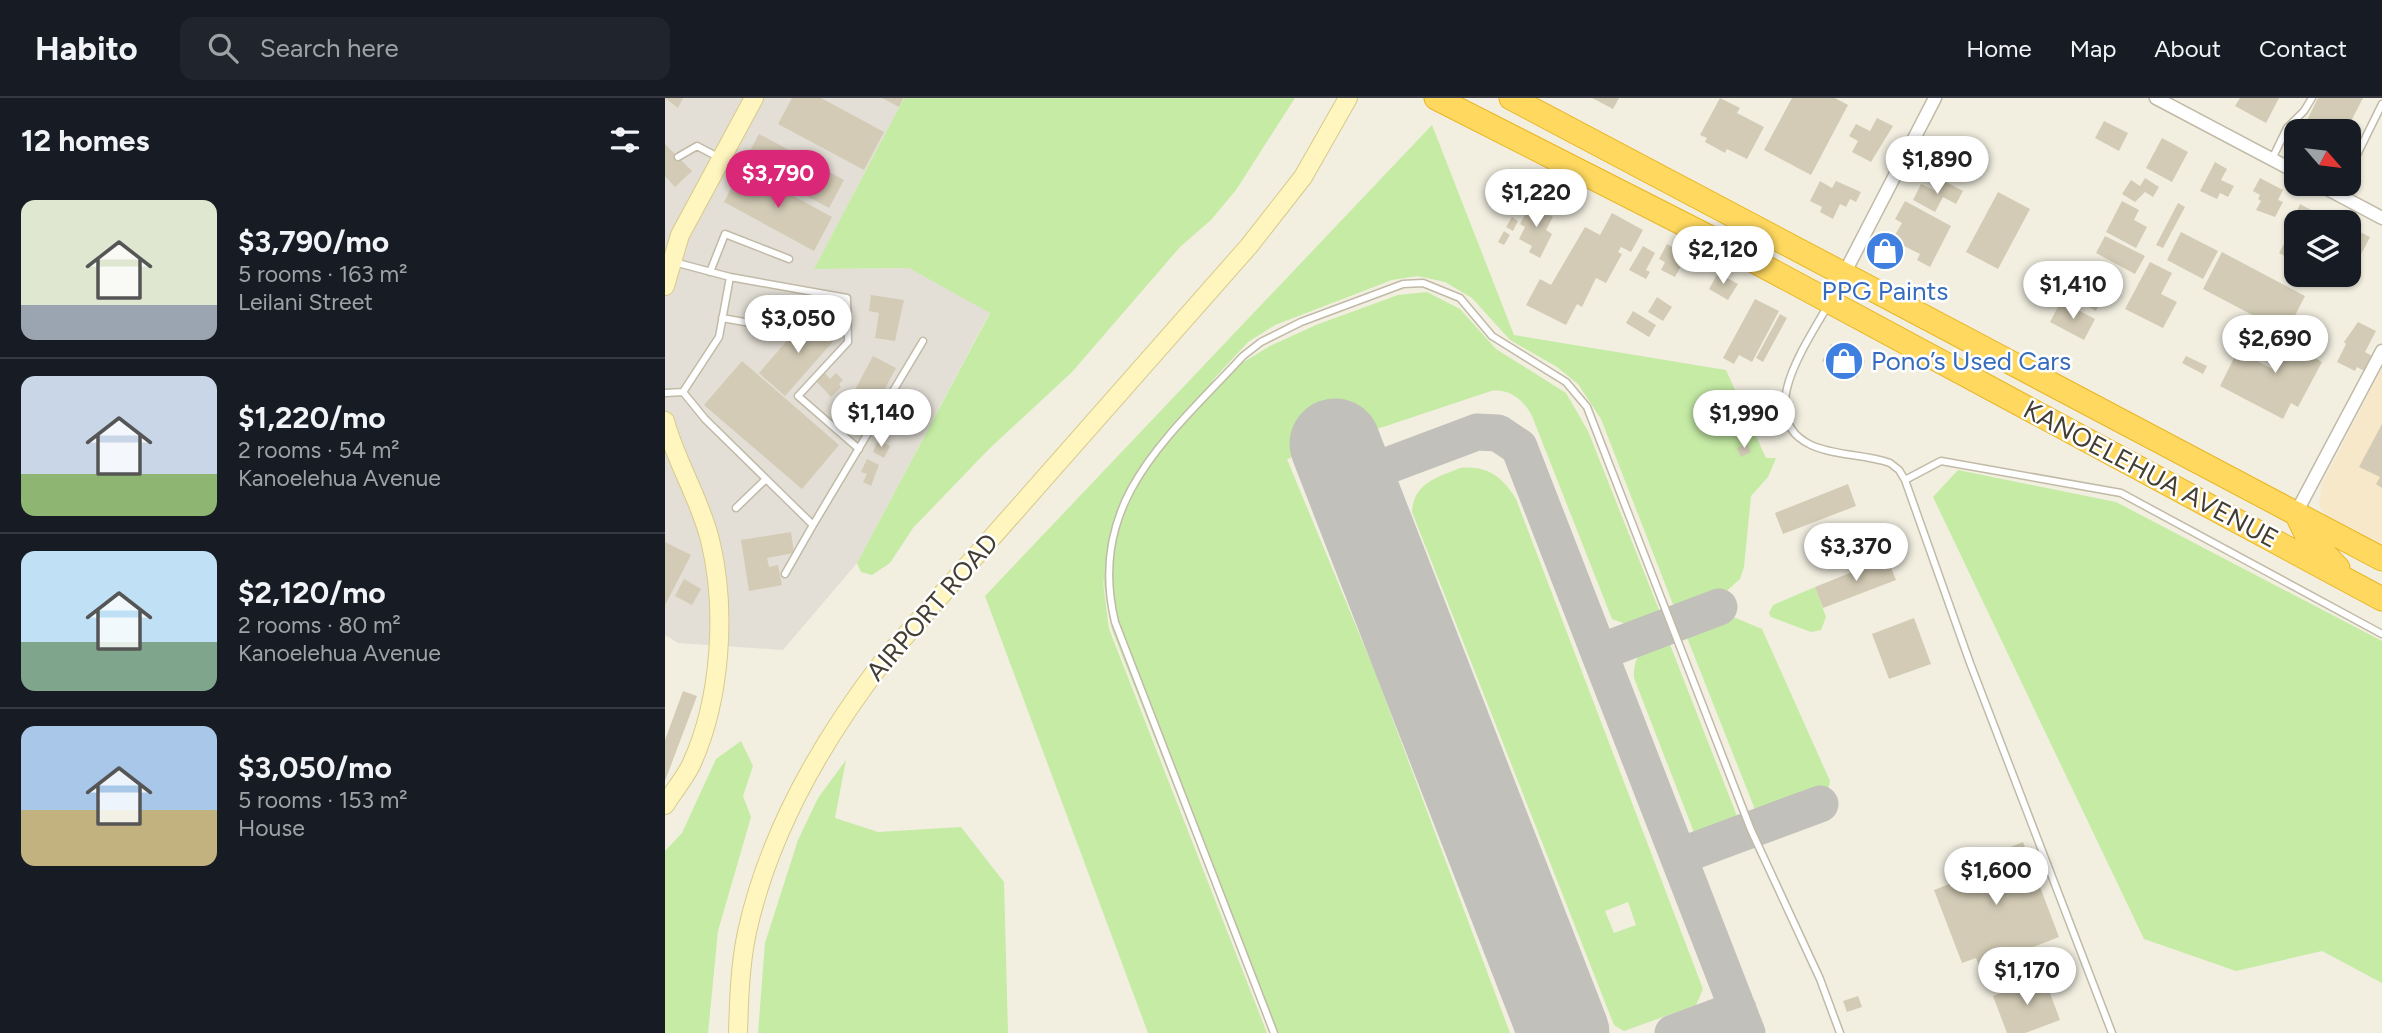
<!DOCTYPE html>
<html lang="en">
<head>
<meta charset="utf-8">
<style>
  body { margin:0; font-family:Figtree,sans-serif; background:#20242c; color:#f1f3f6; height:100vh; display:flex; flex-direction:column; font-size:26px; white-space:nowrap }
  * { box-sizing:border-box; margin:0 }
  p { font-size:23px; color:#9ea1a6 }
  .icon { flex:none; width:38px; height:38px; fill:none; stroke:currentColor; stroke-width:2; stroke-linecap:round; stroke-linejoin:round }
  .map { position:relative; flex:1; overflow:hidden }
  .details { display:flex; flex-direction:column; background:#171b24; width:665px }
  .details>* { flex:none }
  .needle { width:46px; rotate:118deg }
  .tools { position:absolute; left:1619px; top:21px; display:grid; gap:14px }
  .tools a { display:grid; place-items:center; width:77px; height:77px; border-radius:14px; background:#171b24; box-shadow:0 2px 5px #0004; font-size:35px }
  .price { position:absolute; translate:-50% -60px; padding:0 16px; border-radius:24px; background:#fff; color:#222; font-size:23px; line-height:46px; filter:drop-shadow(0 2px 4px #0008) }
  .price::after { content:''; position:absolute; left:50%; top:42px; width:21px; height:16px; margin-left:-10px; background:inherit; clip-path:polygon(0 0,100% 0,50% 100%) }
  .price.active { background:#db2777; color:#fff }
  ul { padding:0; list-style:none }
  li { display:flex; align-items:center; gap:21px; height:175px; padding:0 21px }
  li+li { border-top:2px solid #363941 }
  li span { display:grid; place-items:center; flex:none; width:196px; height:140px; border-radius:14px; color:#555 }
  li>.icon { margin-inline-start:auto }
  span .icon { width:84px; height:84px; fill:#fffc; stroke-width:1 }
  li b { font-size:30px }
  h2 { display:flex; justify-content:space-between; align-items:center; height:84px; padding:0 21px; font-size:30px }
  header { display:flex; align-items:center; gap:42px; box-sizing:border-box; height:98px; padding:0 35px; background:#171b24; border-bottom:2px solid #363941 }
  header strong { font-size:33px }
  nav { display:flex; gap:38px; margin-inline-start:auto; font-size:24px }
  .search { width:490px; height:63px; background:#20242c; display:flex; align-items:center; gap:18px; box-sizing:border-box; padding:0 24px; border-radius:14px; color:#9ea1a6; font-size:26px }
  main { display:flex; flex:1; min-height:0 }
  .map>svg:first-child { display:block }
  .commercial { fill:#f7e8c9 }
  .industrial { fill:#e3dfd6 }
  .green { fill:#c5eba5; fill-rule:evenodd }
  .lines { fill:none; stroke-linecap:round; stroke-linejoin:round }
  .taxiway { stroke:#c2c0ba; stroke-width:37 }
  .runway { stroke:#c2c0ba; stroke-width:91 }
  .building { fill:#d3cbb5 }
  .lane-casing { stroke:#c0baa6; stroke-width:9 }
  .street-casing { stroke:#c0baa6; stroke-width:15 }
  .secondary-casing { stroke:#d6ca8c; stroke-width:20 }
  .highway-casing { stroke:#e9b423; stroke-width:25 }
  .lane { stroke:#fff; stroke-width:6 }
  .street { stroke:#fff; stroke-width:12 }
  .secondary { stroke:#fff5be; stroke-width:18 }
  .highway { stroke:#ffd95f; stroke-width:23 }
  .labels { text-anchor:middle; stroke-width:5; stroke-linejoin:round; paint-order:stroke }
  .shop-label { font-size:26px; fill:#366cbe; stroke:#fff }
  .street-label { font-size:26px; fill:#433e31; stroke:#fff }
</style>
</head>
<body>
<header>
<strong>Habito</strong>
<div class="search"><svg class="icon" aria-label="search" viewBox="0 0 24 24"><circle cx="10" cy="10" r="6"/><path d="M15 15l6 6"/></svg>Search here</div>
<nav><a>Home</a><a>Map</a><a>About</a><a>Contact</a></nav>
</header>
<main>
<section class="details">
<h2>12 homes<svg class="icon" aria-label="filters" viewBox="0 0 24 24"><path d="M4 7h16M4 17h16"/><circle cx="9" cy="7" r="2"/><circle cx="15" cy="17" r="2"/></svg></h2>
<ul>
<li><span style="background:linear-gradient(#dfe7d0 75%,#9aa5b1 0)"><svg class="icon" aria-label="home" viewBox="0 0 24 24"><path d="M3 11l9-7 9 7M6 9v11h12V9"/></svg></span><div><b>$3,790/mo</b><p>5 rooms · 163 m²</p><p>Leilani Street</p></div></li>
<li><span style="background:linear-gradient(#c9d6e8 70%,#8fb573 0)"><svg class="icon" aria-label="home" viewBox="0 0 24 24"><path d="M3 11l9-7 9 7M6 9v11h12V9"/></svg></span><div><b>$1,220/mo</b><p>2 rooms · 54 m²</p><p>Kanoelehua Avenue</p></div></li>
<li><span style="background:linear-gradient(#bfe0f5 65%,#7fa58c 0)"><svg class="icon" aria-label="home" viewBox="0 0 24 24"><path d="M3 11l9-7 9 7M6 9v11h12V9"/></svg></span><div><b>$2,120/mo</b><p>2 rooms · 80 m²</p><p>Kanoelehua Avenue</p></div></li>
<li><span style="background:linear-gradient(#a9c7e8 60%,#c2b280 0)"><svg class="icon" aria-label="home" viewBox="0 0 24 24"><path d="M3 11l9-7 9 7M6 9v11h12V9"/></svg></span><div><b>$3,050/mo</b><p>5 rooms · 153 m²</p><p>House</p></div></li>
</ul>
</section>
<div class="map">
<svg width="1717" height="935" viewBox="0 0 1717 935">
  <rect width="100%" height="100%" fill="#f2efe1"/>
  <path class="commercial" d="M1717,270V448L1661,418L1654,407L1657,386Z"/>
  <path class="industrial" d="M0,0H239L149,171L244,170L325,214L192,465L118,552L13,545L0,537Z"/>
  <path class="green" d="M239,0H630L571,92L546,122L515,149L407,274L324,351L248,430L225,465L207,477L196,474L192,465L325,215L244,170L149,171Z
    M767,27L849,237L1061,272L1101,360H1111L1103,379L1086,398L1079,469L1075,481L1055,499L1011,514L936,321L913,286L892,269L845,242L807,200L780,184L753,178L727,182L610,227L583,244L546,284L605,248L651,227L733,197L762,194L795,211L831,251L901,295L923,333L998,522L969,529L947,521L867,318C859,302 844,290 826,293L622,361L710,574L845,935H606L447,532L437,476L444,531L602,935H483L320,498Z
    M795,370C822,367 838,379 851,401L1038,891L1031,907L959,933L949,927L747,414C749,385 771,380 795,370ZM963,804L971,827L949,835L940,813Z
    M1293,372L1451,404L1717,543V885L1657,853L1571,873L1479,841L1268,399Z
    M1150,489L1161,519L1156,532L1146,534L1106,519L1104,515L1108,507Z
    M1066,518L1097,531L1165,683L1163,693L1091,714L1019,532L1045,521Z
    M1002,539L1074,723L1035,737H1030L969,580C968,555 981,547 1002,539Z
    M76,643L88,668L78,698L86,719L53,833L43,935H0V753L17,735L51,661Z
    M181,662L170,720L213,734L296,729L339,784L343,935H93L100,845L133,742L153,700Z"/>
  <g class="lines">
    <path class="taxiway" d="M684,382L812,334L833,335L854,349L1082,935
      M935,554L1054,509
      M1015,758L1155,706
      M890,910L909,935
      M1008,935L1073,911"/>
    <path class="runway" d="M670,346L899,935"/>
  </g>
  <path class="building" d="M0,0H18L13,10Z
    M127,0H156L219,34L199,72L113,26Z
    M217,0H238L234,9Z
    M927,0H954L948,11Z
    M1055,0L1075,10L1072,15L1099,29L1082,61L1062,51L1060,55L1040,44L1042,40L1035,37Z
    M1127,0H1170L1183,7L1146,77L1099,52Z
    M1575,0H1614L1601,25L1570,8Z
    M1653,0H1698L1681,33H1631V44L1625,41L1632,27L1638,30Z
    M1212,20L1228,28L1206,64L1187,54L1193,43L1184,38L1191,26L1205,33Z
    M1439,23L1463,35L1454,53L1430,40Z
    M94,36L179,82L164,110L79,64Z
    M1497,40L1523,54L1507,84L1481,70Z
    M0,46L27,73L10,89L0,78Z
    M1550,64L1562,71L1556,82L1569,88L1563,99L1555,95L1552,101L1535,93Z
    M77,70L167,119L149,153L59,104Z
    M1480,80L1494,89L1488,99L1480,94L1470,104L1457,96L1466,82L1475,88Z
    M1595,80L1618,92L1613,102L1618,104L1610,119L1591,112L1596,103L1593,101L1595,97L1588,93Z
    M1155,83L1167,90L1171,83L1196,94L1191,104L1185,101L1181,109L1175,106L1168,121L1155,114L1157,109L1145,103Z
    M1279,83L1298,93L1291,106L1278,99L1270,114L1248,102L1256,86L1273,94Z
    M1333,94L1365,111L1333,171L1301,154Z
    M868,102L879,108L876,112L888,119L881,132L887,136L875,160L864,154L867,148L854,141L860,129L855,126Z
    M1240,103L1286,128L1265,169L1252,162L1255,156L1227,142L1237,125L1230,121Z
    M1457,103L1474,112L1469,122L1482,129L1471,150L1441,134Z
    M1513,105L1520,109L1498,150L1491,147Z
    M1635,106L1646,112L1643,117L1658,124H1631V146L1620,141Z
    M947,115L978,132L966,154L956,149L953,154L957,156L941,185L931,180L917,209L912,206L901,227L861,207L875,181L886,187L920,129L935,137Z
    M847,119L853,123L848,133L841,129Z
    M1687,130L1705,139L1692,164L1684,160V133Z
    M839,133L845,137L839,147L833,144Z
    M1516,134L1553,153L1538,181L1502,162Z
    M1440,138L1480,158L1470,176L1431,155Z
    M1620,144L1631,151V164L1614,155Z
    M1002,146L1022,157L1010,179L996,172L1000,164L994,161Z
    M978,148L990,155L981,172L985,174L981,181L964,172Z
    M1557,154L1640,198L1621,235L1617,233L1610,245L1590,234L1597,222L1538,191Z
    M1485,164L1507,175L1496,196L1512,204L1498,230L1460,211Z
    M1053,175L1073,186L1063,202L1044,191Z
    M1429,190L1440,195L1431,213L1420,207Z
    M206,197L239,202L230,243L210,240L214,215L204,213Z
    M992,199L1007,209L998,223L983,214Z
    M1090,201L1114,213L1087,264L1074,257L1069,266L1058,260Z
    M1396,203L1430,221L1419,242L1385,224Z
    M968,213L991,227L984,239L961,225Z
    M146,215L172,239L120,298L94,275Z
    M1115,216L1122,220L1098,264L1091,260Z
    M1643,220L1656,227L1641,255L1657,264L1633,309L1626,305L1618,321L1555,288L1571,256L1566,254L1571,245L1579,249L1576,254L1609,272L1623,246L1628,248Z
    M1693,224L1711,233L1700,254L1709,259L1701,274L1692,269L1690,273L1672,264L1681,246L1679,244Z
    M1166,246L1200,263L1192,280L1157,263Z
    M208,258L231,270L197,334L174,322Z
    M1521,258L1542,268L1538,276L1517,265Z
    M77,263L174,347L137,391L39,307Z
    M160,275L165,281L171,275L178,282L174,286L176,289L166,299L151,283Z
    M1717,326V390L1711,386L1715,379L1694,369Z
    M213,342L225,348L219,360L208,354Z
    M1082,346L1086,354L1076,359L1072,350Z
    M202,361L214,367L206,388L198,384L202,376L196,374Z
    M1183,386L1191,408L1118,436L1110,415Z
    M126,434L129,455L102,460L104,469L113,467L117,487L84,493L76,442Z
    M0,444L26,457L0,507Z
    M1222,460L1231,482L1158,510L1150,489Z
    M19,481L36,491L27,507L10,498Z
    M1249,520L1266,566L1224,581L1207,536Z
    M18,593L32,598L0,683V642Z
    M1358,744L1394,839L1315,870L1311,860L1297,865L1269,792L1284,786L1280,775Z
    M1379,879L1395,922L1360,935H1342L1328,898Z
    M1193,898L1197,909L1182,914L1178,903Z"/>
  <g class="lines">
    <g class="lane-casing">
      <path id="lane" d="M13,59L32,48L55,60
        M1607,61L1622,30L1639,13L1647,0
        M1684,73L1717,6
        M1672,96L1677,86
        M9,164L65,179
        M45,174L60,136L124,161
        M1163,207C1143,244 1087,319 1146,347C1170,358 1200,356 1225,365L1234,372L1240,382L1305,565L1447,935
        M57,220L124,232
        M18,294L40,321L148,427L258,243
        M0,295L18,294L54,239L65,179L182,200L183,244L133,298L194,351
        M1240,382L1276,363L1456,395L1717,536
        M71,410L101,381
        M120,476L148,427
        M609,935L450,524C421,403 504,338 578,258L596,244L636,224L738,186L758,185L795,200L827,238L901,284L922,309L1086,732L1155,881L1175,935"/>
    </g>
    <g class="street-casing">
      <path id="street" d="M1491,0L1631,74
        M1653,86L1717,120
        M1179,176L1270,0
        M1631,415L1717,253"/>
    </g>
    <g class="secondary-casing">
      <path id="secondary" d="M0,188L15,137L89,0
        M0,323C11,364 35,401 45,442C62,511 56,602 26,667C19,681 8,694 0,707
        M73,935C74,901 75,867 82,834C104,734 158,641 219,562L584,148L638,79L683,0"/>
    </g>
    <g class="highway-casing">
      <path id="highway" d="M771,0L1050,142L1717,501
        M846,0L1717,461
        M1631,415L1641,436L1673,470"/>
    </g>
    <use href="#lane" class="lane"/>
    <use href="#street" class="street"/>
    <use href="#secondary" class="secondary"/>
    <use href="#highway" class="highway"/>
  </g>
  <defs>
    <g id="shop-disc" transform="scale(2.0125)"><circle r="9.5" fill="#3f7fe0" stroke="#fff"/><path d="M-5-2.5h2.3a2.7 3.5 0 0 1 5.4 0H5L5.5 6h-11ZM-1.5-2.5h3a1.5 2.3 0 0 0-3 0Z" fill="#fff"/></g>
  </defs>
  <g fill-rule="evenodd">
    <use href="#shop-disc" x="1220" y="153"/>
    <use href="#shop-disc" x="1179" y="263"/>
  </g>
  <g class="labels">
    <g class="shop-label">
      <text x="1220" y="202">PPG Paints</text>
      <text x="1206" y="272" text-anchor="start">Pono’s Used Cars</text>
    </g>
    <g class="street-label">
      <text transform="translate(1486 376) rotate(28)" y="9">KANOELEHUA AVENUE</text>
      <text transform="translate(267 509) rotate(-49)" y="9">AIRPORT ROAD</text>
    </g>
  </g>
</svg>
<div class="tools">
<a><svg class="needle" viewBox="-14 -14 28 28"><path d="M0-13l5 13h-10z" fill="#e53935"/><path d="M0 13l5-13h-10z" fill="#9ea1a6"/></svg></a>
<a><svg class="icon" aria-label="layers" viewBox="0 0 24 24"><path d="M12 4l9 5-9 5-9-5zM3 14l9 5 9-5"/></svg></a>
</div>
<b class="price" style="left:1272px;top:98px">$1,890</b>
<b class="price active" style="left:113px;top:112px">$3,790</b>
<b class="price" style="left:871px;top:131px">$1,220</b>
<b class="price" style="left:1058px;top:188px">$2,120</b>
<b class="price" style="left:1408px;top:223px">$1,410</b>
<b class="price" style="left:133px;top:257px">$3,050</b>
<b class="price" style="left:1610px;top:277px">$2,690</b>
<b class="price" style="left:216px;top:351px">$1,140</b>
<b class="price" style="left:1079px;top:352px">$1,990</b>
<b class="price" style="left:1191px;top:485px">$3,370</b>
<b class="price" style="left:1331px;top:809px">$1,600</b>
<b class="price" style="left:1362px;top:909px">$1,170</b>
</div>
</main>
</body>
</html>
